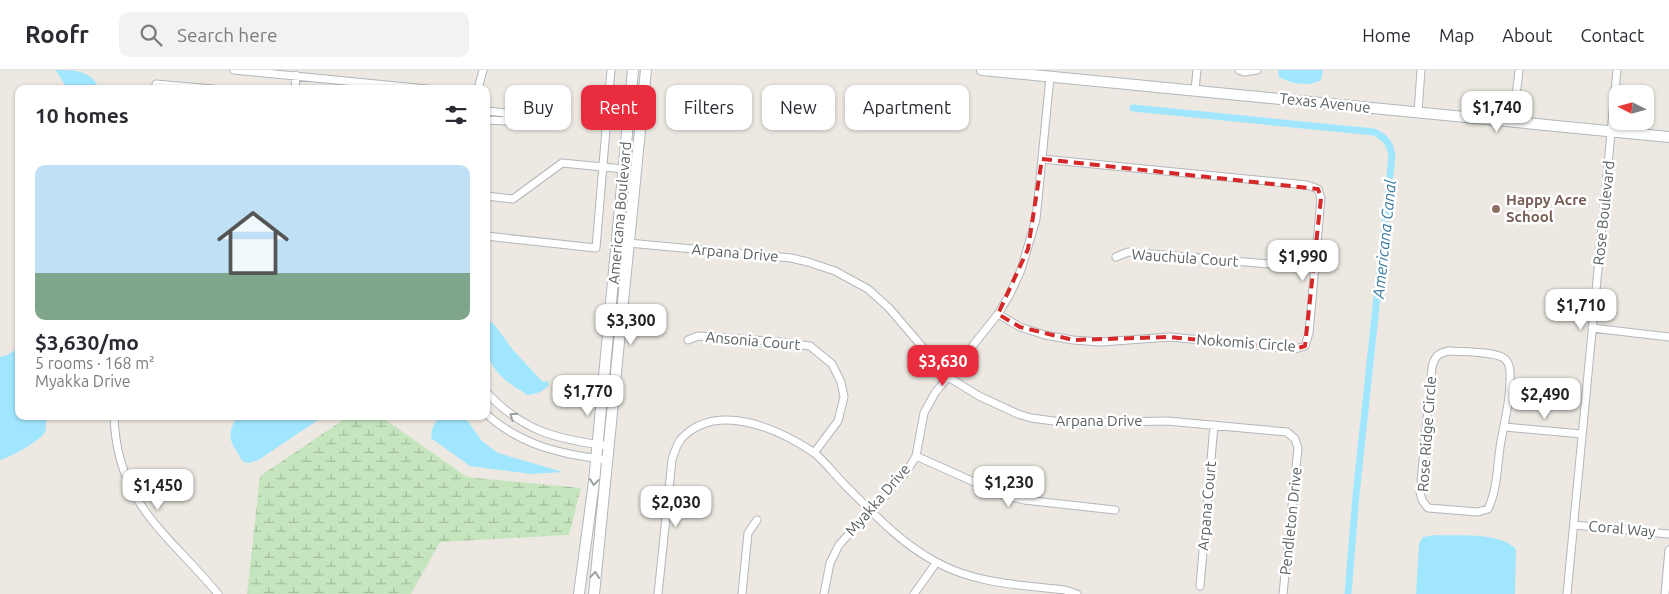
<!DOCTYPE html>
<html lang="en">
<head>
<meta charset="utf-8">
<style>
  body { margin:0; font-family:Ubuntu,sans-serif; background:#f2f2f3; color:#2b2b33; height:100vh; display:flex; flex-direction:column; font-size:19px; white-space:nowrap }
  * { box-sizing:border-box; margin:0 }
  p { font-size:16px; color:#7c7c81 }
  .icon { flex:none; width:28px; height:28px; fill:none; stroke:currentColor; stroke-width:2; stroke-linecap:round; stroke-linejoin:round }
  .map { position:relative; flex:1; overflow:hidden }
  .drawer { position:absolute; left:15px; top:15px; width:475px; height:335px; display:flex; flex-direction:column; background:#fff; border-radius:10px; box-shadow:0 1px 4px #0004 }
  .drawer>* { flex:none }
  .banner { position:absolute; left:505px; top:15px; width:475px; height:45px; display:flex; gap:10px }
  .needle { width:32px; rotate:276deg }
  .controls { position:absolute; left:1609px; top:15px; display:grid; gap:10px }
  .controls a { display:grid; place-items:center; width:45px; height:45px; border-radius:10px; background:#fff; box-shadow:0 1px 4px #0004; font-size:25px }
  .price { position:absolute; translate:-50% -42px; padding:0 11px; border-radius:10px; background:#fff; color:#222; font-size:16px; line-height:32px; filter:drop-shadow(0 1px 2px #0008) }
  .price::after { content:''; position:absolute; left:50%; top:30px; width:15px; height:11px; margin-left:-8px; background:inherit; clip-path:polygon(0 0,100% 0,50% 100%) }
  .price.on { background:#e92d3f; color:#fff }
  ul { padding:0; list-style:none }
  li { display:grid; align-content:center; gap:10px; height:265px; padding:0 20px }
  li+li { border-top:1px solid #e1e1e2 }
  li span { display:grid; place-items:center; height:155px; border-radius:10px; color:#555 }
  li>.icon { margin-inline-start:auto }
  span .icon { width:90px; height:90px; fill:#fffc; stroke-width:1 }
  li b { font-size:21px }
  h2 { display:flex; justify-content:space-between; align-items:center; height:60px; padding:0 20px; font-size:21px }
  .chip { padding:0 18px; border-radius:10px; background:#fff; box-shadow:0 1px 4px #0004; font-size:18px; line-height:45px }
  .chip.on { background:#e92d3f; color:#fff }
  header { display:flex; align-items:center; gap:30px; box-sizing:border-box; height:70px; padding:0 25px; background:#fff; border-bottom:1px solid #e1e1e2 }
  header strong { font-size:24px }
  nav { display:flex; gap:28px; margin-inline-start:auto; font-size:18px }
  .search { width:350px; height:45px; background:#f2f2f3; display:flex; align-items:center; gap:12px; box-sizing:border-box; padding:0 18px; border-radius:10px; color:#7c7c81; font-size:19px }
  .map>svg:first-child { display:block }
  .wetland { fill:url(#wetland-marsh) }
  .water { fill:#a1e6ff }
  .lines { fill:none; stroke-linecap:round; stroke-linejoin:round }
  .canal { stroke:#a1e6ff; stroke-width:7 }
  .street-casing { stroke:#b3b6ba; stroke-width:9 }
  .secondary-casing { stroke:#b1b7ba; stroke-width:12 }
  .street { stroke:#fff; stroke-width:7 }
  .secondary { stroke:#fff; stroke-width:10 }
  .oneway { stroke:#9ca0a1 }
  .marked { fill:none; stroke:#d62828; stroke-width:4; stroke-dasharray:10 6; stroke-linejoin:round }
  .education-dot { fill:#8d6e63; stroke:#fff; stroke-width:2 }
  .labels { text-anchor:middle; stroke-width:5; stroke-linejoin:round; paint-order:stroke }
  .street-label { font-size:15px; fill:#5a6063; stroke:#fff }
  .education-label { font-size:15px; font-weight:bold; fill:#785e54; stroke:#fff; text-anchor:start }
  .water-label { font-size:16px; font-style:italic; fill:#397c9f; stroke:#fff }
</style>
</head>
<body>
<header>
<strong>Roofr</strong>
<div class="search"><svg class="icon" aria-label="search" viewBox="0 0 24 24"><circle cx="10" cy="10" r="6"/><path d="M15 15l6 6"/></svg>Search here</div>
<nav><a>Home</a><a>Map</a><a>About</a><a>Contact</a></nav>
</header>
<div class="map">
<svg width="1669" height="524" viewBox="0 0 1669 524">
  <defs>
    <pattern id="wetland-marsh" width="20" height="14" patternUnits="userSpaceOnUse" patternTransform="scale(1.25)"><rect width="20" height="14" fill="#c5e5be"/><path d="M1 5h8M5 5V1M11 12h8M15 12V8" fill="none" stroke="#a3bd9e"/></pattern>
  </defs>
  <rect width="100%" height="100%" fill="#ede9e2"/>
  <path class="wetland" d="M349,346H380L467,407L581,418L569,465L440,472L411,524H247L260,406Z"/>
  <path class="water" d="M56,0C73,0 93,0 99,19H67Z
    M1278,0H1323L1321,10C1310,17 1291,14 1279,7Z
    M486,249L494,254L513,280L539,308L543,312L548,311L549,315C542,322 537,324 527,325C521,320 514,317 508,312C484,293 486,276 486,249Z
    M19,278V346H47C45,352 47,357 45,362C42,370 9,388 0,390V287L7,285Z
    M237,346H324L260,389L250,393L243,392C231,371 225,369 237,346Z
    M439,346H464L482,371L498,383L563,402L531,404L470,396L431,368L432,359Z
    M1436,465C1460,466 1499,462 1516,479L1515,524H1416L1419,474L1423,467Z"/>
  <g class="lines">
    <path class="canal" d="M1133,38L1374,62C1386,68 1390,73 1392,86L1356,425L1348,524"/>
    <g class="street-casing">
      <path id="street" d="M234,0L427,19
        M1239,0L1244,2L1257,0
        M156,14L213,19
        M295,19L296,5
        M478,19L483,0
        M1195,20L1197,0
        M486,41L507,43L506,51L486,50
        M1418,42L1421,0
        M1513,52L1519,0
        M486,126L513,129L562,93L624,99
        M486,166L596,178L611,0
        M617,172L791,188L808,192L835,201L868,219L889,238L948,307L979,326L1018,344L1031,348L1069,353L1167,351L1287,362L1295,369L1298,378L1283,524
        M1116,187L1128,182L1315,198
        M998,244L1020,257L1045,265L1073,270L1101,272L1170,267L1295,279L1305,276L1309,263L1321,128L1318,119L1307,115L1042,89
        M1592,258L1669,267
        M688,270L698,266L780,272L810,276L832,294L841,312L844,327L838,351L814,383
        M1449,281C1462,282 1496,281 1505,289C1509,293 1510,298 1510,303C1511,326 1505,350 1501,371C1497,394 1498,418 1488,439L1478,442L1428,438L1422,430L1420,422L1432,297C1435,286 1438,283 1449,281Z
        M486,322C524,362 556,369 608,376
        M486,344C522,376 561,384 607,390
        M114,346C117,435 168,463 218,524
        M1505,357L1582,364
        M916,386L1001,424L1024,430L1115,440
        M1574,455L1669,464
        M1200,516L1214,355
        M658,524L672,390C674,383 677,374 681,369C716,331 777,358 813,382C824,390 834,404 844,414C873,443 900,473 936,492C976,514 1021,515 1065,520L1077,524
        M742,524L748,463L757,450
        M824,524L830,493L839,475L848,465L871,442L907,401L916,386L924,343L935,323L998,244L1010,224L1021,200L1036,149L1050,7
        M914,524L936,493
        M1567,524L1617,0
        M1665,524L1669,480"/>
    </g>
    <g class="secondary-casing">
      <path id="secondary" d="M982,0L1669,67
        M579,524L594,412L633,0
        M594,524L646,0"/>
    </g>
    <use href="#street" class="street"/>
    <use href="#secondary" class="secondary"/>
  </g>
  <defs><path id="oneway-chevron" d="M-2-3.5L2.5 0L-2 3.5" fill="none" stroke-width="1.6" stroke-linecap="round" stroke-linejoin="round" transform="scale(1.25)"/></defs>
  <g class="oneway">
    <use href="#oneway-chevron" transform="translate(513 346) rotate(-145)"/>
    <use href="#oneway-chevron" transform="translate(594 412) rotate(97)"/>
    <use href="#oneway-chevron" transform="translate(595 505) rotate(-84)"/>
  </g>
  <path class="marked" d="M1042,89L1318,119L1321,128L1305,276L1295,279L1170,267L1073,270L1020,257L998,244L1028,179Z"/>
  <circle class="education-dot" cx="1496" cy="139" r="5"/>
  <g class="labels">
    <g class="street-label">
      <text transform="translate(1325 33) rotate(6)" y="5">Texas Avenue</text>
      <text transform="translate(620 143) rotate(-85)" y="5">Americana Boulevard</text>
      <text transform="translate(1604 143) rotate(-84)" y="5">Rose Boulevard</text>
      <text transform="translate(735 183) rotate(5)" y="5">Arpana Drive</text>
      <text transform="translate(1185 188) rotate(4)" y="5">Wauchula Court</text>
      <text transform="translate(753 271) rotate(5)" y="5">Ansonia Court</text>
      <text transform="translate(1246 273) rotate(4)" y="5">Nokomis Circle</text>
      <text x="1099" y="356">Arpana Drive</text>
      <text transform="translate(1427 364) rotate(-86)" y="5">Rose Ridge Circle</text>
      <text transform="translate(878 430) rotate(-49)" y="5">Myakka Drive</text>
      <text transform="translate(1207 436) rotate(-85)" y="5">Arpana Court</text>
      <text transform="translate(1291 451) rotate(-84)" y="5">Pendleton Drive</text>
      <text transform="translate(1622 459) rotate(5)" y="5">Coral Way</text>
    </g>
    <g class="education-label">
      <text x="1506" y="135">Happy Acre<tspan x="1506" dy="17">School</tspan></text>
    </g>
    <g class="water-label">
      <text transform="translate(1384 169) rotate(-84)" y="6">Americana Canal</text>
    </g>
  </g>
</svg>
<div class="controls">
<a><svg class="needle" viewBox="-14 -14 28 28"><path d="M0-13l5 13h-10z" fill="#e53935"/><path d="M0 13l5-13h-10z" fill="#7c7c81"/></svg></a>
</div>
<b class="price" style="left:1497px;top:63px">$1,740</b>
<b class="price" style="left:1303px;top:212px">$1,990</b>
<b class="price" style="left:1581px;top:261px">$1,710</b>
<b class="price" style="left:631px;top:276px">$3,300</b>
<b class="price on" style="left:943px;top:317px">$3,630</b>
<b class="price" style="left:588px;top:347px">$1,770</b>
<b class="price" style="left:1545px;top:350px">$2,490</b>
<b class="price" style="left:1009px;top:438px">$1,230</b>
<b class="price" style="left:158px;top:441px">$1,450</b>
<b class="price" style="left:676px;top:458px">$2,030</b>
<div class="banner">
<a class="chip">Buy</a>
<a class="chip on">Rent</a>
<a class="chip">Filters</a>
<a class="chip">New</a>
<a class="chip">Apartment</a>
</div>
<section class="drawer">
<h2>10 homes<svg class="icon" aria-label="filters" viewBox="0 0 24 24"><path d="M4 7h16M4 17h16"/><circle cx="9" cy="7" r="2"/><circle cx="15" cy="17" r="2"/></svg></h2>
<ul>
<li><span style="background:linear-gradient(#bfe0f5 70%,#7fa58c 0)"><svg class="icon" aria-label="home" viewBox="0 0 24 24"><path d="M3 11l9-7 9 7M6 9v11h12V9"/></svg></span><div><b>$3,630/mo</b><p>5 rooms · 168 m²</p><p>Myakka Drive</p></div></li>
</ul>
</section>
</div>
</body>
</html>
